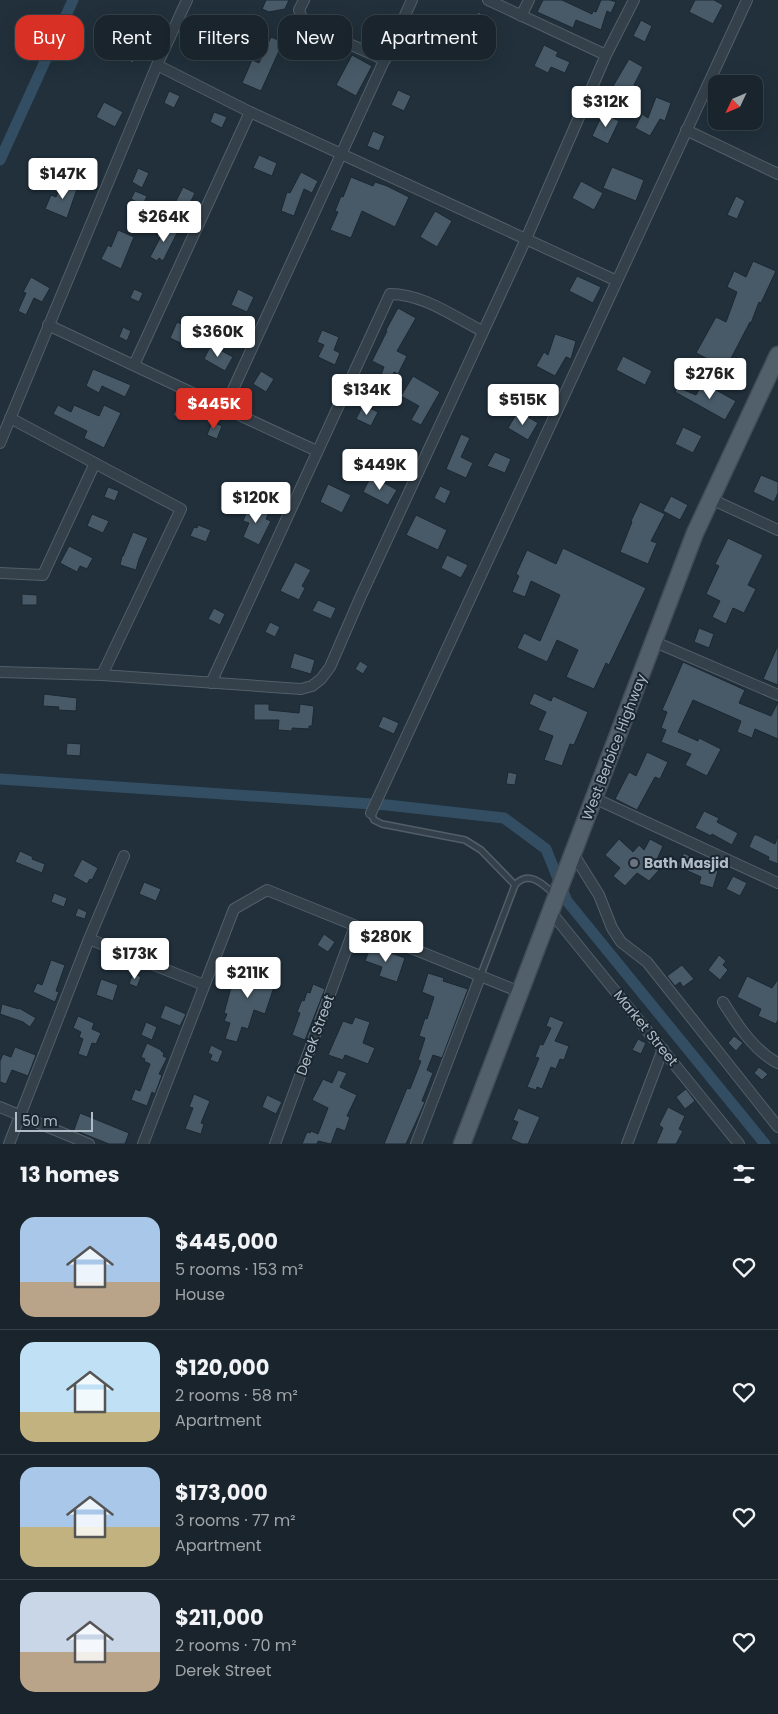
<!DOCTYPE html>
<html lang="en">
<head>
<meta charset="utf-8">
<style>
  body { margin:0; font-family:Poppins,sans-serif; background:#263038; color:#f1f3f6; height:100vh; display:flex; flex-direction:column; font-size:19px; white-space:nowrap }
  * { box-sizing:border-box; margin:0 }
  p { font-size:16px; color:#9fa4a9 }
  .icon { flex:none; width:28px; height:28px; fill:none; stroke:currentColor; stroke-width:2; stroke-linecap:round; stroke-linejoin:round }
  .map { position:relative; height:1144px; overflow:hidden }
  .sheet { display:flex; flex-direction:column; background:#19242c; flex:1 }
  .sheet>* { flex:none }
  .hud { position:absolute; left:15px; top:15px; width:500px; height:45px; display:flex; gap:10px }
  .needle { width:32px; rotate:226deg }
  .fabs { position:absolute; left:708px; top:75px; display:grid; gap:10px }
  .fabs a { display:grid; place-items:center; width:55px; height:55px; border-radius:10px; background:#19242c; box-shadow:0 5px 20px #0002,0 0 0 1px #374148; font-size:25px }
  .scale { position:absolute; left:15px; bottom:12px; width:78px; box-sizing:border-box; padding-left:5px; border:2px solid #afbcc7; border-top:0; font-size:14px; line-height:18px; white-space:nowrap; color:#afbcc7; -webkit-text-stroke:4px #1a262f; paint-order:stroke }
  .price { position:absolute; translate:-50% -42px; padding:0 11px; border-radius:5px; background:#fff; color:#222; font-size:16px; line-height:32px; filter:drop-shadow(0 1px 2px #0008) }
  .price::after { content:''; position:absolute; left:50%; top:30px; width:15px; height:11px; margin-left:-8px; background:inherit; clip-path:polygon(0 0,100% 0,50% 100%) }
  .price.current { background:#d93025; color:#fff }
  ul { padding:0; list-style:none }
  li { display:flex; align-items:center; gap:15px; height:125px; padding:0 20px }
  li+li { border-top:1px solid #374148 }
  li span { display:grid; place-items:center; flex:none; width:140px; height:100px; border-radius:15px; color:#555 }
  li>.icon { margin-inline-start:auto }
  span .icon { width:60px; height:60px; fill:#fffc; stroke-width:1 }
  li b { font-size:21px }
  h2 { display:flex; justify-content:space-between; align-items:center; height:60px; padding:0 20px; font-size:21px }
  .chip { padding:0 18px; border-radius:15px; background:#19242c; box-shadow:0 5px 20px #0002,0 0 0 1px #374148; font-size:18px; line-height:45px }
  .chip.current { background:#d93025; color:#fff }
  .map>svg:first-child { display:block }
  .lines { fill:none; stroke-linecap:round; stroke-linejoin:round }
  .canal { stroke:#334e63; stroke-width:11 }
  .building { fill:#485a67; stroke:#1c2832 }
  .lane-casing { stroke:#525f69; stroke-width:8 }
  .street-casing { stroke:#525f69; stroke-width:12 }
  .primary-casing { stroke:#414d57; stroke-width:19 }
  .lane { stroke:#34414b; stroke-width:5 }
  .street { stroke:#34414b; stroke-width:10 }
  .primary { stroke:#52606b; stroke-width:16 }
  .worship-dot { fill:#6b7280; stroke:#1a262f; stroke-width:2 }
  .labels { text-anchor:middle; stroke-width:4; stroke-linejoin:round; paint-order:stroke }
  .street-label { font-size:14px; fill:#afbcc7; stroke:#1a262f }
  .poi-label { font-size:14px; font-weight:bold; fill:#afbcc7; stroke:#1a262f; text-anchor:start }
</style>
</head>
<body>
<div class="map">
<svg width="778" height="1144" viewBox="0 0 778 1144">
  <rect width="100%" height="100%" fill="#21303b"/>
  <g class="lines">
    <path class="canal" d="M0,160L73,0
      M0,779L387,805L504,818L546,849L567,901L765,1144"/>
  </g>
  <path class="building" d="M266,0H289L285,9L269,12L262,9Z
    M543,0H562L592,14L593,11L596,12L601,0H610L616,2L611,13L607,11L601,30L576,20L573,28L537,12Z
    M695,0H714L723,5L713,24L689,12Z
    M478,12L489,17L480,37L469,31Z
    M641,20L652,26L645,42L633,36Z
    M420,32L433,38L428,49L416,43Z
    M271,37L283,42L261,91L242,83L252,60L259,63Z
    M119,39L140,49L133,63L113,54Z
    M544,45L558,52L556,56L570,62L565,73L551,67L548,73L534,66Z
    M352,55L372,66L356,96L336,85Z
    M629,59L643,67L634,85L636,86L628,103L609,93Z
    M398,90L411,96L404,111L391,105Z
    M169,91L180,96L174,108L164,103Z
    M656,97L671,103L665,121L660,119L650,136L635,128L642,114L648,118Z
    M104,102L123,112L115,127L96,117Z
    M214,112L227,117L222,128L210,122Z
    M603,113L619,121L608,144L592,136Z
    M373,131L385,136L379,151L367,146Z
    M259,155L277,163L272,176L253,168Z
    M612,167L644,180L636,201L603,188Z
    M138,168L149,173L142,188L132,182Z
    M301,172L318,181L312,193L304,189L294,216L281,211L287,192L290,193Z
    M351,177L373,186L375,182L387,186L409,197L395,227L362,211L351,238L330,230L338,212L335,211L341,196L343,197Z
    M63,180L78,186L67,218L45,209L51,195L56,197Z
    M581,181L603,193L594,210L572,198Z
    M183,187L195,193L186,211L174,205Z
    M135,191L147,196L143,205L131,199Z
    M736,196L745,201L737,219L727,215Z
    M435,211L452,221L437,247L420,237Z
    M162,224L178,231L163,261L159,258L157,261L150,257L160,238L157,237Z
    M118,230L134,237L121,269L101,259L108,245L111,247Z
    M753,261L776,271L761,303L759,302L751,323L750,322L726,368L696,353L716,317L726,322L737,292L727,287L734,271L746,277Z
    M577,276L601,287L593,303L569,291Z
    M31,277L50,288L42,302L34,298L26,315L18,311L26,293L23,292Z
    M134,289L143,293L139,302L130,298Z
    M238,289L254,297L247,312L231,305Z
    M398,308L416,318L397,351L407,356L398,374L394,372L388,387L378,383L384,367L372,361L387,331L386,330Z
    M177,322L194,330L187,346L170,338Z
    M123,327L131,331L127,341L119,337Z
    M322,330L339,337L334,350L340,353L335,365L318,357L324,345L317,342Z
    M555,334L576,341L571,359L566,357L555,376L536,366L544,352L548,355Z
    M211,345L233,357L225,371L204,359Z
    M623,356L652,371L645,385L616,370Z
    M93,369L131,385L125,397L102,386L99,393L86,386Z
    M261,371L274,379L266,392L253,384Z
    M413,376L440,392L421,425L411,420L419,406L401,396Z
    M703,383L736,401L725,420L675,392L677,387L696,395Z
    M58,405L71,412L74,405L99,416L104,405L121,413L104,448L84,438L87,431L53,414Z
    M363,405L378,412L371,426L356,419Z
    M178,406L189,412L185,421L173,415Z
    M518,411L538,423L528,440L508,428Z
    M212,422L222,426L217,439L207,435Z
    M683,427L702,436L693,453L675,444Z
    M461,434L470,438L461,457L473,463L466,478L446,469Z
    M495,452L511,459L505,473L487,466Z
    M761,475L778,482V493L774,502L753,492Z
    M371,476L397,490L388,505L363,492Z
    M328,484L351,495L342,513L320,502Z
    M440,486L451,491L445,504L434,498Z
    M108,487L119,491L115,501L104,497Z
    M671,496L688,505L680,520L663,511Z
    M640,502L665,514L651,541L657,543L648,564L620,552L632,522L631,521Z
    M250,503L269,512L266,519L271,521L259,545L243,537L249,523L243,521Z
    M92,514L109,521L103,533L87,526Z
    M416,515L447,530L438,550L406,535Z
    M198,525L211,530L206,542L190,536L194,527L197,528Z
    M133,532L148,538L139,559L136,570L120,565L122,556H123Z
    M728,538L763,555L748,585L756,589L744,613L733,608L726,624L712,617L720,601L706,594L719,566L715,564Z
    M69,546L93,558L87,569L80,566L77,572L60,563Z
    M563,548L646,588L609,665L606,663L594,689L566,677L578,650L557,640L547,662L517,648L524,633L540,641L560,595L531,581L525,597L512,592L519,576L516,574L527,550L556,564Z
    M447,555L468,565L461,578L441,568Z
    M295,562L311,570L302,586L305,588L299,600L280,591Z
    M22,594L37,595V605H22Z
    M318,600L336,608L331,619L312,611Z
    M214,608L225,614L220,625L208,619Z
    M270,622L280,627L275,637L265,632Z
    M699,628L714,634L709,648L694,642Z
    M778,645V685L763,679Z
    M294,653L315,660L311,674L290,668Z
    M360,661L368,666L363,674L355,669Z
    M683,662L745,690L739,703L771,716L778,702V739L755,729L752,738L737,732L741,721L693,700L678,732L698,741L699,738L721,749L707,776L685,765L691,754L661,742L666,730L661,728L667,712L662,710Z
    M534,693L551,701L553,696L588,712L574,745L570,744L562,766L544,760L553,736L538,730L546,712L529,704Z
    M44,694L77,698L76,711L58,710L59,707L43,706Z
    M254,704H269V710L299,713L300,704L314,706L312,726H309V729L292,728V731L278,730L279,720H254Z
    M383,716L399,723L394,734L378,727Z
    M67,743L81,744L80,756L66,755Z
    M647,752L668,762L660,779L655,777L637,810L615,799L629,772L636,776Z
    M508,772L517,774L515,785L506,784Z
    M704,811L719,818L717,822L738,833L732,845L712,834L711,836L695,828Z
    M754,835H757L775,844L778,836V864L768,860L769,857L749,847Z
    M619,839L633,852L639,845L644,850L650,839L663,846L655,864L660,869L649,881L637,873L625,886L613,876L620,868L605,855Z
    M20,851L33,857L32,859L45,864L42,873L15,862Z
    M684,853L695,859L693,863L718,871L713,888L699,884L701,877L677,866Z
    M82,859L98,868L92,880L90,879L87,884L73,876Z
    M733,876L747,883L740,896L726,889Z
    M144,882L161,889L156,901L139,894Z
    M54,893L67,898L64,907L51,902Z
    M78,908L87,912L85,919L75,916Z
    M324,934L335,942L328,952L317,945Z
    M371,946L405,958L397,982L379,976L382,967L365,961Z
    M719,955L726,961L723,965L728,970L720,980L708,970Z
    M51,960L65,965L56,991L59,992L55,1002L33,992L37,983L42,985Z
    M244,964L278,975L265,1014L254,1010L248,1029L242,1027L237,1042L225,1039L230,1023L224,1021L227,1014L224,1013L232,984L236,985Z
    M682,965L694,979L683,987L680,982L675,986L667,976Z
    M133,973L141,977L137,987L129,984Z
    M428,973L444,978L443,981L468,989L442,1058L433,1055L427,1070L433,1073L422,1101L425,1102L406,1144H384L407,1088L410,1089L421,1061L418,1060L425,1038L419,1036L425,1018L427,1019L434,997L422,992Z
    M747,976L772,988L778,979V1020L776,1024L758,1016L761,1009L737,997Z
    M101,979L118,985L113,1001L96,995Z
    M313,984L325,989L305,1040L292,1035L300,1013L297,1012L302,1000L304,1001L307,992L310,993Z
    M2,1004L19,1009V1008L36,1018L30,1027L23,1022L0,1014Z
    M165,1005L186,1014L180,1026L160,1018Z
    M78,1016L94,1023L92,1029L101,1033L96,1044L92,1043L87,1057L78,1054L83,1039L79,1037L81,1032L73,1028Z
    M550,1016L564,1022L555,1041L569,1046L564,1060L560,1059L556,1069L551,1067L542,1089L537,1087L536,1090L527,1087L539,1058L535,1057L540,1044L543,1045L551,1028L546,1026Z
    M355,1017L370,1022L363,1043L375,1048L368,1064L345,1055L343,1060L328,1055L343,1021L352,1024Z
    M146,1022L157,1027L152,1040L141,1035Z
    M734,1036L743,1043L736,1051L728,1043Z
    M638,1039L646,1043L641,1054L632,1050Z
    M147,1043L161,1050V1051L164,1053L163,1056L167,1058L159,1074L162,1075L155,1094L152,1092L147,1106L131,1100L135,1089L140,1091L150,1064L144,1061L145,1059L141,1057Z
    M211,1045L223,1051L218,1063L210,1060L212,1055L208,1053Z
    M15,1047L36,1055L28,1076L12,1070L6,1084L0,1082V1061L3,1054L11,1057Z
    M759,1067L768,1074L762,1080L754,1073Z
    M338,1070L347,1073L340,1087L357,1095L347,1116L350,1117L345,1131L337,1128L331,1144L318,1141L317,1144H302L307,1132L310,1133L311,1131L318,1134L328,1108L312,1100L323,1079L332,1083Z
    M686,1089L695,1101L685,1109L676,1097Z
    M194,1094L210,1101L201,1123L204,1124L201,1134L185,1129L193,1108L189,1107Z
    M267,1095L282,1102L276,1114L262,1107Z
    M668,1107L685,1116L679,1129L683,1131L676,1144H656L663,1128L659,1125Z
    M518,1108L540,1117L528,1144H522L511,1139L518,1122L513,1120Z
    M80,1113L129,1133L125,1144H109L74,1130Z"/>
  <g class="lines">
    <g class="lane-casing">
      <path id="lane" d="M371,813L374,820L382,824L465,840L481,850L515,885
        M480,977L515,885C529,869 544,885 555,895"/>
    </g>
    <g class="street-casing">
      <path id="street" d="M304,0L299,10L303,21L309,26L385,60
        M488,0L606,55
        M521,16L529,0
        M157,65L250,112L617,281L747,0
        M686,130L778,174
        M48,325C138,367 227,410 317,451
        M134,365L250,112
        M224,409L412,0
        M10,418L181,509L102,675
        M0,443L157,65L187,0
        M711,499L778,530
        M0,573L43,575L95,463
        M655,642L778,695
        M0,672L102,675L301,689L312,686L321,679L330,667L360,598L526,239L606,55L634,0
        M211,683L390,294C423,294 453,316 482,331
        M594,798L778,883
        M371,813L617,281
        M574,855L599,895L612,928L621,942L647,962L778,1127
        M551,912L739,1144
        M89,939L204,985
        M723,1002C736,1023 755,1052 778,1063
        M0,1107L89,1144
        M9,1144L89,939L124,856
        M143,1144L234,909L267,890L520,992
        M275,1144L355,926
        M416,1144L480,977
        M627,1144L663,1049"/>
    </g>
    <g class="primary-casing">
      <path id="primary" d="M462,1144L695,533L778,355"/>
    </g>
    <use href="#lane" class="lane"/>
    <use href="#street" class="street"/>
    <use href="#primary" class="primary"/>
  </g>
  <circle class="worship-dot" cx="634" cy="863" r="5"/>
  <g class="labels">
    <g class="street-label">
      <text transform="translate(614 747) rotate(-69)" y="5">West Berbice Highway</text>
      <text transform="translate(646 1028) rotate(51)" y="5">Market Street</text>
      <text transform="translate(315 1035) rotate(-70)" y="5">Derek Street</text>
    </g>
    <g class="poi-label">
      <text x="644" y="868">Bath Masjid</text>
    </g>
  </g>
</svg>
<div class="fabs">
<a><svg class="needle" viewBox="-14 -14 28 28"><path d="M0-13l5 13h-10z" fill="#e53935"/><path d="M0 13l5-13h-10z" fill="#9fa4a9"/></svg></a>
</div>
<div class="scale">50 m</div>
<b class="price" style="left:606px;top:128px">$312K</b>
<b class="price" style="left:63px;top:200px">$147K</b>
<b class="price" style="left:164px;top:243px">$264K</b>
<b class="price" style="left:218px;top:358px">$360K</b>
<b class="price" style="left:710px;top:400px">$276K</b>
<b class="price" style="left:367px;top:416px">$134K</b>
<b class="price" style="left:523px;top:426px">$515K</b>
<b class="price current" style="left:214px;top:430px">$445K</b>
<b class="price" style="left:380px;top:491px">$449K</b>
<b class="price" style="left:256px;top:524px">$120K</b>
<b class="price" style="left:386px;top:963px">$280K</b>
<b class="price" style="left:135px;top:980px">$173K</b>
<b class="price" style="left:248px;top:999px">$211K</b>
<div class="hud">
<a class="chip current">Buy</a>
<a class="chip">Rent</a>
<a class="chip">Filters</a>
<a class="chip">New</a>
<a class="chip">Apartment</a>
</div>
</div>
<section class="sheet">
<h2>13 homes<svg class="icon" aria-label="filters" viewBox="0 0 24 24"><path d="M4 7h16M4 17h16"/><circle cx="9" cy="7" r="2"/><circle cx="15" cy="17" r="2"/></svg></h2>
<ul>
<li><span style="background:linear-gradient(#a9c7e8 65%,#b9a48a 0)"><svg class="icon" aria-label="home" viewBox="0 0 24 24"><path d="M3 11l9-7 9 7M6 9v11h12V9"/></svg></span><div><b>$445,000</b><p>5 rooms · 153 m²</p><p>House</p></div><svg class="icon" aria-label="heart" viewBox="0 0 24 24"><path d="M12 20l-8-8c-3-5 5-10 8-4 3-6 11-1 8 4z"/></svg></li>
<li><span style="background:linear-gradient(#bfe0f5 70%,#c2b280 0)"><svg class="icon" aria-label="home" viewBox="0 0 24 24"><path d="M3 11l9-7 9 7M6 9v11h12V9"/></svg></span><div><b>$120,000</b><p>2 rooms · 58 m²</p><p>Apartment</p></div><svg class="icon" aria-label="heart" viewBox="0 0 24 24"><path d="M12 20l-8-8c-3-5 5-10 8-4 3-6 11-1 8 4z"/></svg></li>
<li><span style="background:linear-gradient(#a9c7e8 60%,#c2b280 0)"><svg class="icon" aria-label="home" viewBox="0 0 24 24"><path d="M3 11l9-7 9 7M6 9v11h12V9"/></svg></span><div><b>$173,000</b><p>3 rooms · 77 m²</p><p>Apartment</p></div><svg class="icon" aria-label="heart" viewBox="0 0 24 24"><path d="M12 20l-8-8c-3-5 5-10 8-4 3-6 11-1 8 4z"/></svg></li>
<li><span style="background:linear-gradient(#c9d6e8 60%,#b9a48a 0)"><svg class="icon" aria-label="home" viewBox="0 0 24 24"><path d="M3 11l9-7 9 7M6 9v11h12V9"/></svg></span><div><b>$211,000</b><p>2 rooms · 70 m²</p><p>Derek Street</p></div><svg class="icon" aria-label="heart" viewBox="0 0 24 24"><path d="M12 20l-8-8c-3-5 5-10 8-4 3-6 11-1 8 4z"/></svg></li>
</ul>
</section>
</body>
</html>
